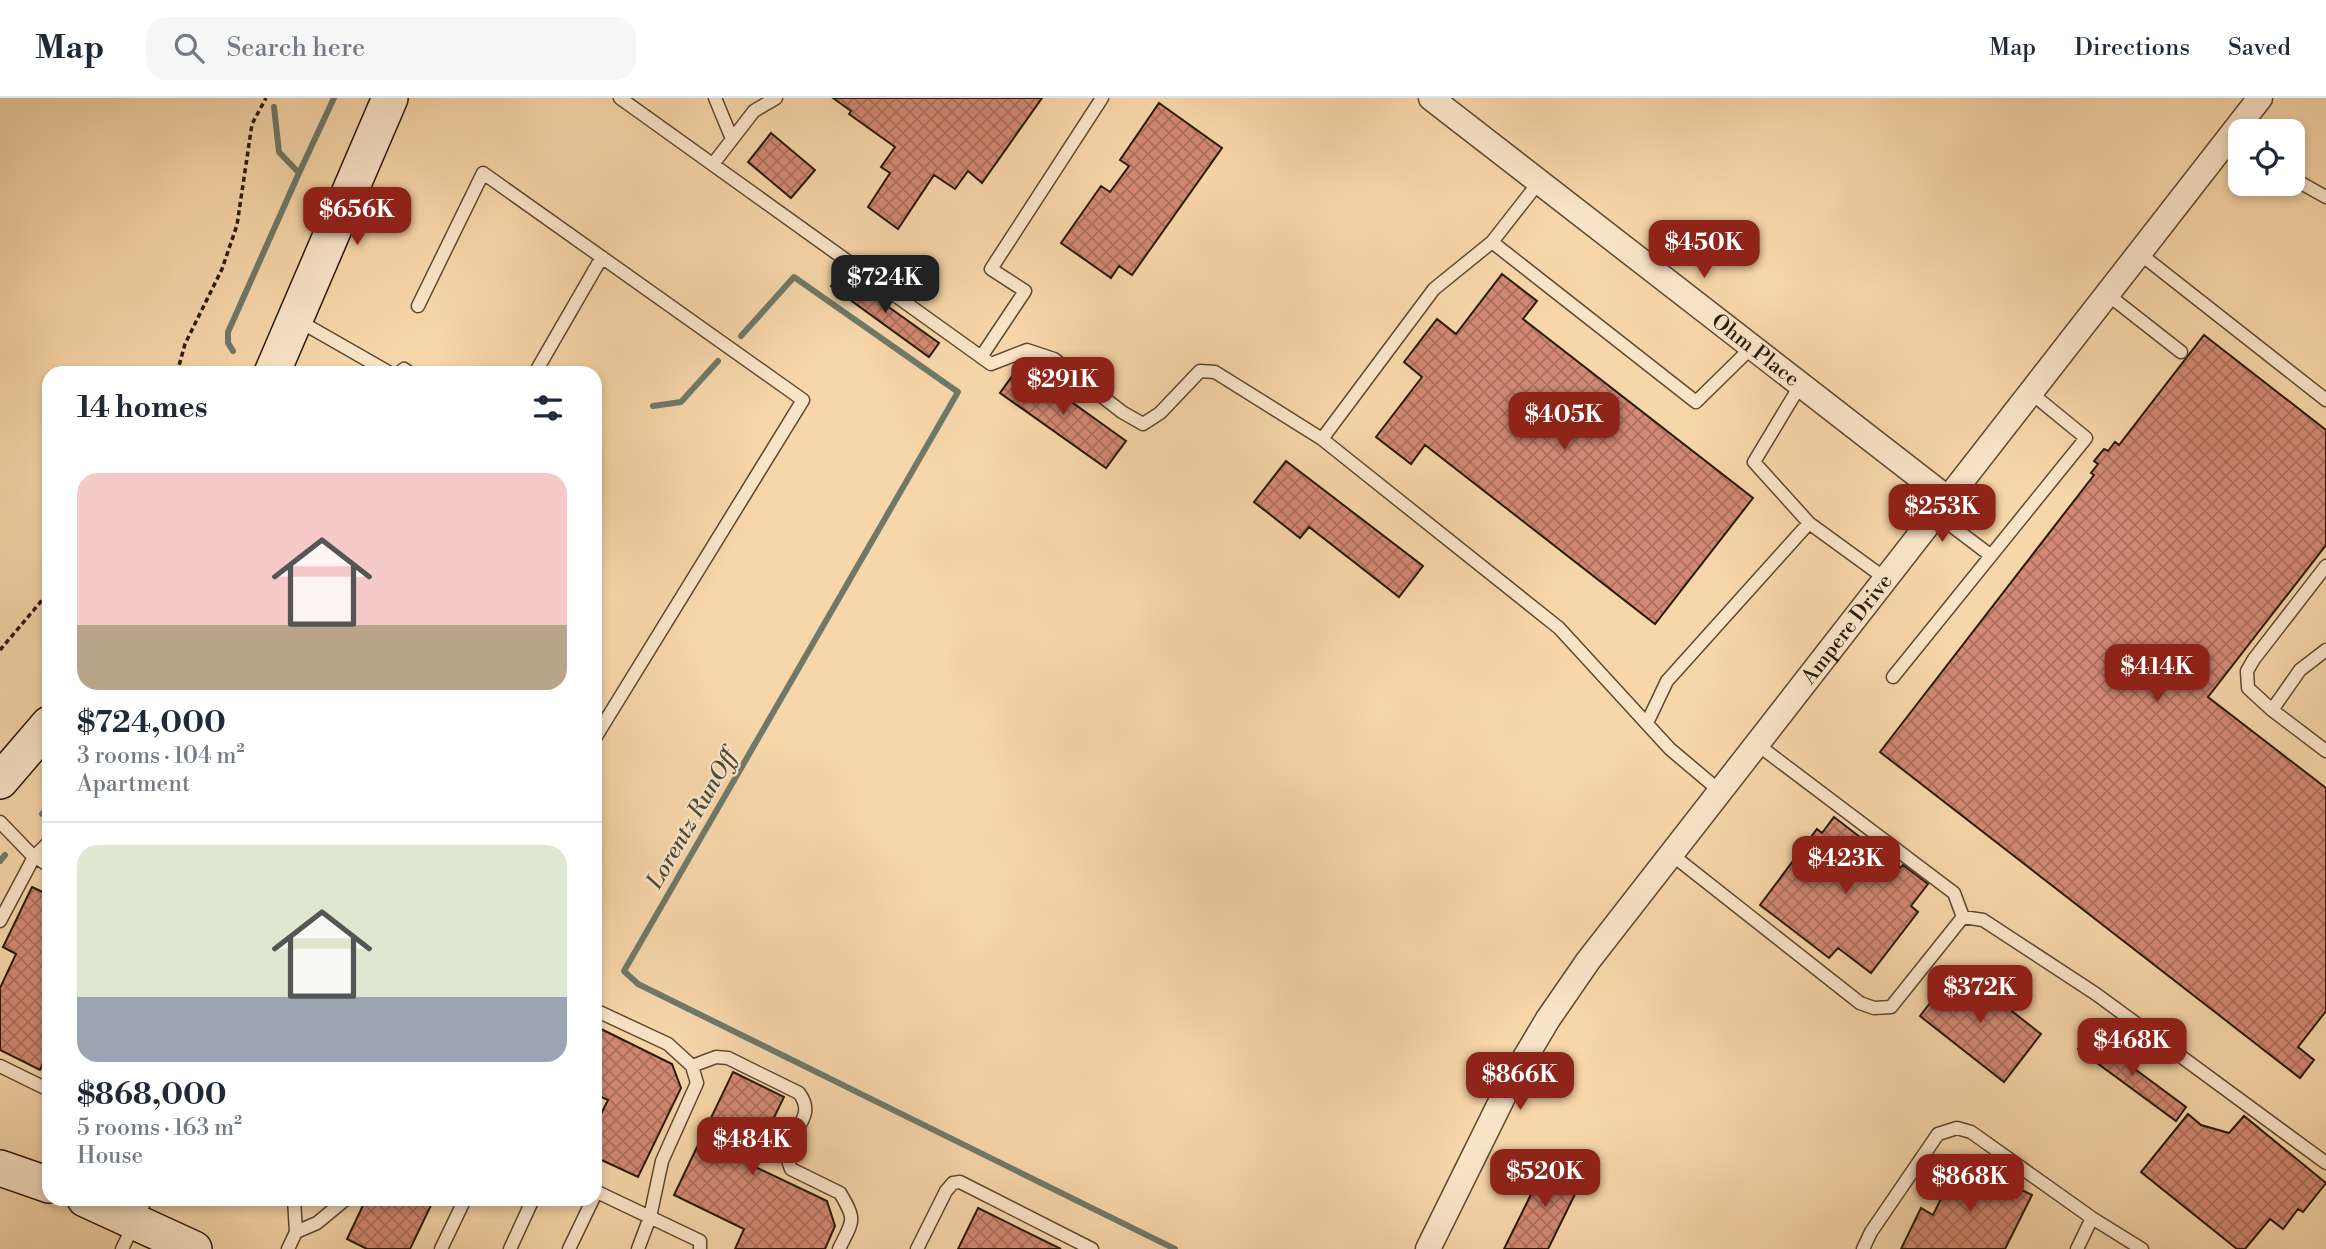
<!DOCTYPE html>
<html lang="en">
<head>
<meta charset="utf-8">
<style>
  body { margin:0; font-family:"Libre Bodoni",serif; background:#f6f6f7; color:#1f2937; height:100vh; display:flex; flex-direction:column; font-size:26px; white-space:nowrap }
  * { box-sizing:border-box; margin:0 }
  p { font-size:23px; color:#747a83 }
  .icon { flex:none; width:38px; height:38px; fill:none; stroke:currentColor; stroke-width:2; stroke-linecap:round; stroke-linejoin:round }
  .map { position:relative; flex:1; overflow:hidden }
  .sheet { position:absolute; left:42px; top:268px; width:560px; height:840px; display:flex; flex-direction:column; background:#fff; border-radius:21px; box-shadow:0 4px 10px #0003 }
  .sheet>* { flex:none }
  .fabs { position:absolute; left:2228px; top:21px; display:grid; gap:14px }
  .fabs a { display:grid; place-items:center; width:77px; height:77px; border-radius:14px; background:#fff; box-shadow:0 4px 10px #0003; font-size:35px }
  .price { position:absolute; translate:-50% -60px; padding:0 16px; border-radius:14px; background:#8f2418; color:#fff; font-size:23px; line-height:46px; filter:drop-shadow(0 2px 4px #0008) }
  .price::after { content:''; position:absolute; left:50%; top:42px; width:21px; height:16px; margin-left:-10px; background:inherit; clip-path:polygon(0 0,100% 0,50% 100%) }
  .price.selected { background:#222; color:#fff }
  ul { padding:0; list-style:none }
  li { display:grid; align-content:center; gap:14px; height:371px; padding:0 35px }
  li+li { border-top:2px solid #e0e1e3 }
  li span { display:grid; place-items:center; height:217px; border-radius:21px; color:#555 }
  li>.icon { margin-inline-start:auto }
  span .icon { width:126px; height:126px; fill:#fffc; stroke-width:1 }
  li b { font-size:30px }
  h2 { display:flex; justify-content:space-between; align-items:center; height:84px; padding:0 35px; font-size:30px }
  header { display:flex; align-items:center; gap:42px; box-sizing:border-box; height:98px; padding:0 35px; background:#fff; border-bottom:2px solid #e0e1e3 }
  header strong { font-size:33px }
  nav { display:flex; gap:38px; margin-inline-start:auto; font-size:24px }
  .search { width:490px; height:63px; background:#f6f6f7; display:flex; align-items:center; gap:18px; box-sizing:border-box; padding:0 24px; border-radius:21px; color:#747a83; font-size:26px }
  .map>svg:first-child { display:block }
  .lines { fill:none; stroke-linecap:round; stroke-linejoin:round }
  .stream { stroke:#6e7969; stroke-width:6 }
  .building { fill:url(#building-cross-hatch); stroke:#281a0a; stroke-width:2 }
  .lane-casing { stroke:#5c4932; stroke-width:15 }
  .street-casing { stroke:#5c4932; stroke-width:27 }
  .secondary-casing { stroke:#281a0a; stroke-width:38 }
  .path { stroke:#281a0a; stroke-width:3.5; stroke-dasharray:5 3.5; stroke-linecap:butt }
  .lane { stroke:#fae4c7; stroke-width:12 }
  .street { stroke:#fae4c7; stroke-width:24 }
  .secondary { stroke:#fae4c7; stroke-width:35 }
  .labels { text-anchor:middle; stroke-width:5; stroke-linejoin:round; paint-order:stroke }
  .street-label { font-size:21px; fill:#281a0a; stroke:#fae4c7 }
  .water-label { font-size:23px; font-style:italic; fill:#4b4a3a; stroke:#fae4c7 }
</style>
</head>
<body>
<header>
<strong>Map</strong>
<div class="search"><svg class="icon" aria-label="search" viewBox="0 0 24 24"><circle cx="10" cy="10" r="6"/><path d="M15 15l6 6"/></svg>Search here</div>
<nav><a>Map</a><a>Directions</a><a>Saved</a></nav>
</header>
<div class="map">
<svg width="2326" height="1151" viewBox="0 0 2326 1151">
  <defs>
    <pattern id="building-cross-hatch" width="8" height="8" patternUnits="userSpaceOnUse" patternTransform="scale(1.75)"><rect width="8" height="8" fill="#d38973"/><path d="M0 0l8 8M0 8l8-8" fill="none" stroke="#ab6f5d"/></pattern>
  </defs>
  <rect width="100%" height="100%" fill="#f7d6a9"/>
  <filter id="stains"><feTurbulence type="fractalNoise" baseFrequency=".00286" numOctaves="4"/><feColorMatrix values="0 0 0 0 .2 0 0 0 0 .09 0 0 0 0 .02 0 0 0 .5 -.17"/></filter>
  <radialGradient id="worn" r=".72"><stop offset=".6" stop-color="#630" stop-opacity="0"/><stop offset="1" stop-color="#630" stop-opacity=".3"/></radialGradient>
  <g class="lines">
    <path class="stream" d="M299,75L334,0
      M741,238L794,179L958,294L624,873L638,886L1175,1151
      M233,253L228,245V234L299,75L279,54L274,9
      M653,308L681,304L718,263
      M42,716L49,709
      M0,763L5,757"/>
  </g>
  <path class="building" d="M833,0H1042L982,85L968,73L955,91L934,77L898,131L868,109L890,75L881,69L895,49L849,16L851,13Z
    M1159,5L1222,50L1132,177L1119,168L1111,180L1061,145L1101,88L1110,94L1129,68L1120,62Z
    M771,35L815,72L791,100L748,64Z
    M841,175L939,245L929,259L831,188Z
    M1502,176L1537,203L1523,221L1753,400L1655,526L1425,347L1411,366L1376,339L1422,279L1404,264L1437,221L1456,236Z
    M2204,237L2326,332V447L2208,599L2326,690V913L2298,949L2314,962L2300,980L1880,654L2094,377L2091,375L2098,366L2094,363L2104,351L2108,353L2115,344L2119,347Z
    M1020,267L1126,343L1106,370L1000,295Z
    M1286,363L1423,468L1399,499L1309,429L1300,440L1254,404Z
    M1834,719L1900,770L1903,767L1928,786L1911,808L1918,814L1871,875L1838,850L1829,860L1760,807L1817,731L1822,735Z
    M32,789L49,797V954L40,972L0,952V890L16,856L3,849Z
    M1957,870L2041,936L2004,984L1920,918Z
    M595,928L672,966L681,990L638,1079L595,1059V1028L608,1002L595,996Z
    M2089,937L2186,1009L2176,1023L2078,951Z
    M733,974L784,999L751,1067L827,1103L835,1128L825,1151H735L744,1131L674,1097Z
    M2188,1016L2201,1027L2229,1035L2244,1018L2326,1085L2303,1114L2298,1111L2283,1131L2270,1121L2245,1151H2237L2141,1074Z
    M1548,1062L1583,1080L1548,1151H1504Z
    M1960,1062L2032,1097L2005,1151H1901L1921,1110L1933,1117Z
    M366,1101H434L410,1151H367L347,1141Z
    M978,1110L1061,1151H958Z"/>
  <g class="lines">
    <g class="lane-casing">
      <path id="lane" d="M620,0L991,266L1027,252L1054,261L1122,314L1143,326L1160,315L1200,273L1215,274L1322,341
        M715,0L732,41
        M713,66L754,13L776,0
        M2292,80L2326,99
        M1539,84L1492,144L1696,304L1752,249
        M1492,144L1434,191L1322,341L1559,530L1670,651L1721,694
        M2139,155L2326,302
        M2107,196L2181,254
        M418,208L483,75L803,302L595,640
        M299,223L390,275
        M981,259L1025,193L991,171L1102,0
        M399,275L404,271L410,275
        M535,275L602,159
        M1801,286L1754,364L1809,425L1886,481
        M1936,416L1990,457
        M2326,468L2254,561L2247,573L2248,590L2272,612L2326,653
        M1893,579L2086,340L2031,295
        M2272,612L2300,572L2326,552
        M1647,625L1667,583L1809,425
        M0,724L30,755L49,768
        M1671,756L1860,905L1874,910L1891,909L1963,819L1954,795L1758,647
        M1963,819L1983,822L2096,896L2326,1065
        M0,823L34,759L49,744
        M595,912L668,946L692,968L697,985L662,1063L650,1119L638,1151
        M0,968L49,992
        M692,968L716,959L728,960L799,995C817,1019 791,1030 787,1054C787,1059 789,1066 791,1071L840,1095C857,1123 853,1122 839,1151
        M595,1093L700,1143V1151
        M296,1134L317,1125L346,1101
        M122,1151L146,1101
        M288,1151L296,1134L294,1101
        M441,1151L465,1101
        M510,1151L533,1101
        M569,1151L593,1101
        M917,1151L946,1093L953,1085L960,1084L1092,1151
        M1863,1151L1871,1134L1938,1036L1957,1030L1971,1034L2092,1120L2142,1151
        M2077,1151L2092,1120"/>
    </g>
    <g class="street-casing">
      <g id="street">
        <path id="s1" d="M1431,0L1948,401"/>
        <path id="s2" d="M1428,1151L1511,983L1548,921L1588,863L2260,0"/>
      </g>
    </g>
    <g class="secondary-casing">
      <path id="secondary" d="M272,275L390,0
        M0,683L49,626
        M0,1070L49,1087
        M85,1101L194,1151"/>
    </g>
    <path class="path" d="M177,275L185,246L222,171L237,127L252,26L266,0
      M0,552L49,494"/>
    <use href="#lane" class="lane"/>
    <use href="#street" class="street"/>
    <use href="#secondary" class="secondary"/>
  </g>
  <g class="labels">
    <g class="street-label">
      <text dy="7" stroke="none"><textPath href="#s1" startOffset="411">Ohm Place</textPath></text>
      <text dy="7" stroke="none"><textPath href="#s2" startOffset="751">Ampere Drive</textPath></text>
    </g>
    <g class="water-label">
      <text transform="translate(691 721) rotate(-60)" y="8">Lorentz RunOff</text>
    </g>
  </g>
  <rect width="100%" height="100%" filter="url(#stains)"/>
  <rect width="100%" height="100%" fill="url(#worn)"/>
</svg>
<div class="fabs">
<a><svg class="icon" aria-label="locate" viewBox="0 0 24 24"><circle cx="12" cy="12" r="6"/><path d="M12 2v4M12 18v4M2 12h4M18 12h4"/></svg></a>
</div>
<b class="price" style="left:357px;top:149px">$656K</b>
<b class="price" style="left:1704px;top:182px">$450K</b>
<b class="price selected" style="left:885px;top:217px">$724K</b>
<b class="price" style="left:1063px;top:319px">$291K</b>
<b class="price" style="left:1564px;top:354px">$405K</b>
<b class="price" style="left:1942px;top:446px">$253K</b>
<b class="price" style="left:2157px;top:606px">$414K</b>
<b class="price" style="left:1846px;top:798px">$423K</b>
<b class="price" style="left:1980px;top:927px">$372K</b>
<b class="price" style="left:2132px;top:980px">$468K</b>
<b class="price" style="left:1520px;top:1014px">$866K</b>
<b class="price" style="left:752px;top:1079px">$484K</b>
<b class="price" style="left:1545px;top:1111px">$520K</b>
<b class="price" style="left:1970px;top:1116px">$868K</b>
<section class="sheet">
<h2>14 homes<svg class="icon" aria-label="filters" viewBox="0 0 24 24"><path d="M4 7h16M4 17h16"/><circle cx="9" cy="7" r="2"/><circle cx="15" cy="17" r="2"/></svg></h2>
<ul>
<li><span style="background:linear-gradient(#f6c9c9 70%,#b9a48a 0)"><svg class="icon" aria-label="home" viewBox="0 0 24 24"><path d="M3 11l9-7 9 7M6 9v11h12V9"/></svg></span><div><b>$724,000</b><p>3 rooms · 104 m²</p><p>Apartment</p></div></li>
<li><span style="background:linear-gradient(#dfe7d0 70%,#9aa5b1 0)"><svg class="icon" aria-label="home" viewBox="0 0 24 24"><path d="M3 11l9-7 9 7M6 9v11h12V9"/></svg></span><div><b>$868,000</b><p>5 rooms · 163 m²</p><p>House</p></div></li>
</ul>
</section>
</div>
</body>
</html>
